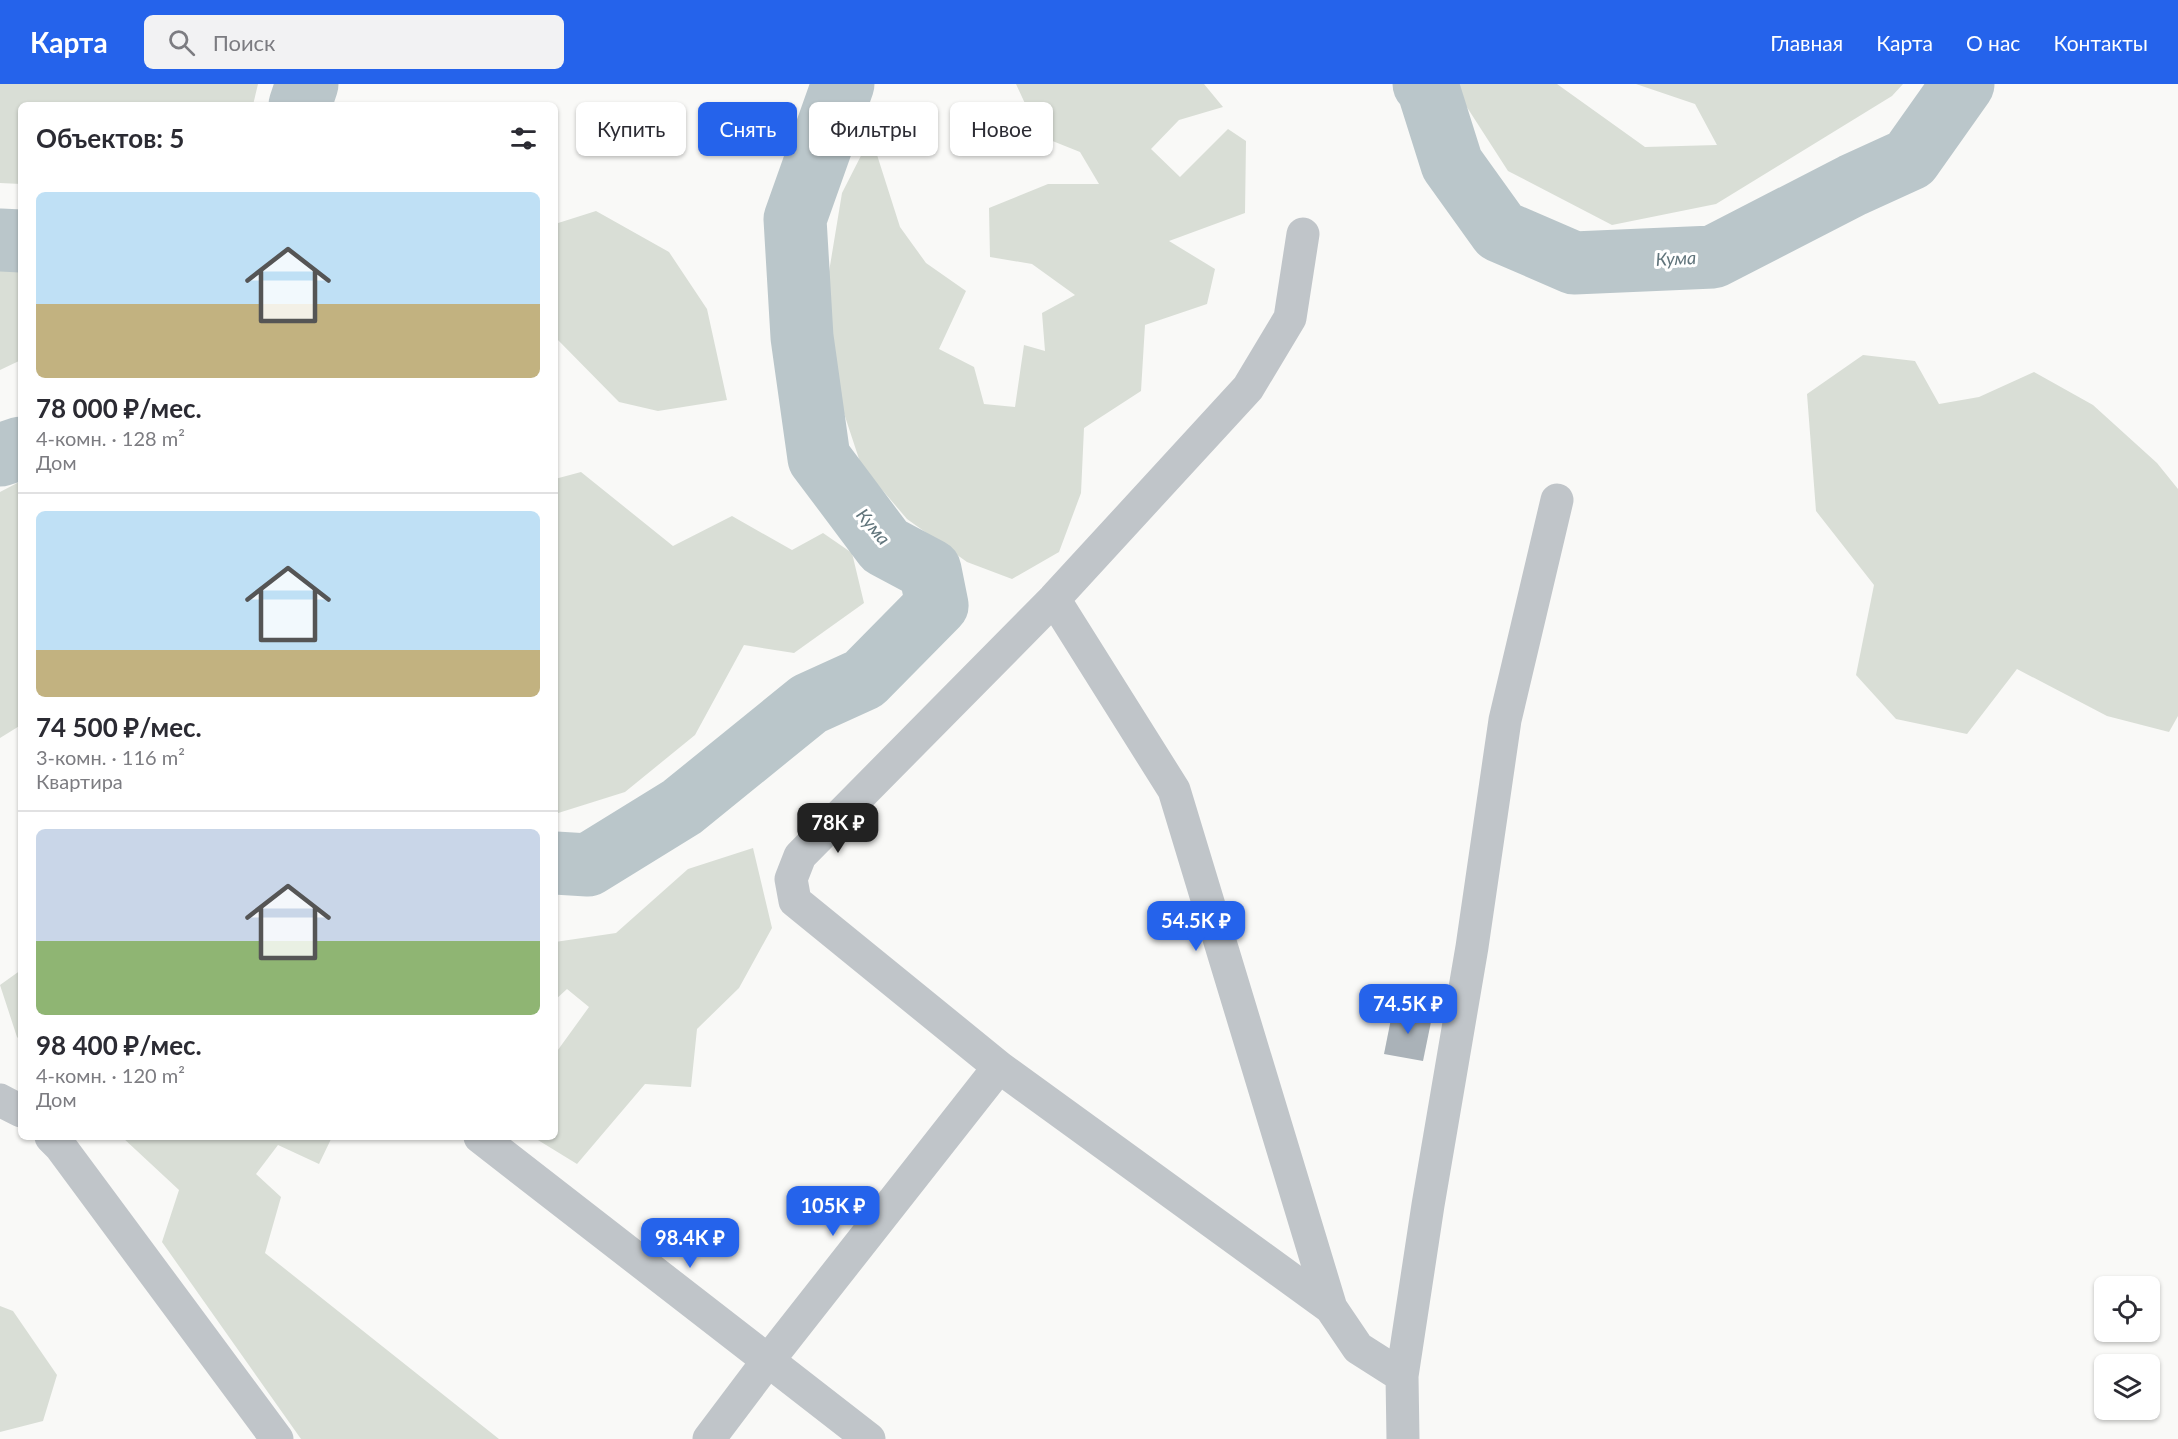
<!DOCTYPE html>
<html lang="ru">
<head>
<meta charset="utf-8">
<style>
  body { margin:0; font-family:Lato,sans-serif; background:#f2f2f3; color:#2b2b33; height:100vh; display:flex; flex-direction:column; font-size:22px; white-space:nowrap }
  * { box-sizing:border-box; margin:0 }
  p { font-size:20px; color:#7c7c81 }
  .icon { flex:none; width:33px; height:33px; fill:none; stroke:currentColor; stroke-width:2; stroke-linecap:round; stroke-linejoin:round }
  .map { position:relative; flex:1; overflow:hidden }
  .panel { position:absolute; left:18px; top:18px; width:540px; height:1038px; display:flex; flex-direction:column; background:#fff; border-radius:9px; box-shadow:0 2px 4px #0004 }
  .panel>* { flex:none }
  .banner { position:absolute; left:576px; top:18px; width:570px; height:54px; display:flex; gap:12px }
  .fabs { position:absolute; left:2094px; top:1192px; display:grid; gap:12px }
  .fabs a { display:grid; place-items:center; width:66px; height:66px; border-radius:9px; background:#fff; box-shadow:0 2px 4px #0004; font-size:30px }
  .price { position:absolute; translate:-50% -51px; padding:0 14px; border-radius:12px; background:#2563eb; color:#fff; font-size:20px; line-height:39px; filter:drop-shadow(0 2px 3px #0008) }
  .price::after { content:''; position:absolute; left:50%; top:36px; width:18px; height:14px; margin-left:-9px; background:inherit; clip-path:polygon(0 0,100% 0,50% 100%) }
  .price.selected { background:#222; color:#fff }
  ul { padding:0; list-style:none }
  li { display:grid; align-content:center; gap:12px; height:318px; padding:0 18px }
  li+li { border-top:2px solid #e1e1e2 }
  li span { display:grid; place-items:center; height:186px; border-radius:9px; color:#555 }
  li>.icon { margin-inline-start:auto }
  span .icon { width:108px; height:108px; fill:#fffc; stroke-width:1 }
  li b { font-size:26px }
  h2 { display:flex; justify-content:space-between; align-items:center; height:72px; padding:0 18px; font-size:26px }
  .tag { padding:0 21px; border-radius:9px; background:#fff; box-shadow:0 2px 4px #0004; font-size:21px; line-height:54px }
  .tag.selected { background:#2563eb; color:#fff }
  header { display:flex; align-items:center; gap:36px; box-sizing:border-box; height:84px; padding:0 30px; background:#2563eb; color:#fff }
  header strong { font-size:28px }
  nav { display:flex; gap:33px; margin-inline-start:auto; font-size:21px }
  .search { width:420px; height:54px; background:#f2f2f3; display:flex; align-items:center; gap:15px; box-sizing:border-box; padding:0 21px; border-radius:9px; color:#7c7c81; font-size:22px }
  .map>svg:first-child { display:block }
  .green { fill:#d9ded6 }
  .lines { fill:none; stroke-linecap:round; stroke-linejoin:round }
  .river { stroke:#bac6ca; stroke-width:63 }
  .building { fill:#aab2b8 }
  .minor { stroke:#c0c5c9; stroke-width:33 }
  .labels { text-anchor:middle; stroke-width:6; stroke-linejoin:round; paint-order:stroke }
  .water-label { font-size:18px; font-style:italic; fill:#60747b; stroke:#fff }
</style>
</head>
<body>
<header>
<strong>Карта</strong>
<div class="search"><svg class="icon" aria-label="search" viewBox="0 0 24 24"><circle cx="10" cy="10" r="6"/><path d="M15 15l6 6"/></svg>Поиск</div>
<nav><a>Главная</a><a>Карта</a><a>О нас</a><a>Контакты</a></nav>
</header>
<div class="map">
<svg width="2178" height="1355" viewBox="0 0 2178 1355">
  <rect width="100%" height="100%" fill="#f9f9f7"/>
  <path class="green" d="M0,0H258L253,21H21V100L0,99Z
    M1016,0H1204L1223,23L1179,36L1151,65L1180,93L1228,45L1246,57L1245,129L1169,157L1215,185L1207,220L1145,241L1141,307L1084,344L1081,409L1059,468L1012,495L967,478L907,435L861,381L834,299L826,206L842,109L871,52L900,143L926,179L966,207L939,265L974,283L984,320L1015,323L1024,261L1045,267L1042,229L1075,211L1032,180L990,173L989,124L1048,100H1099L1080,68L1040,52Z
    M1452,0H1557L1645,63L1717,61L1695,20L1636,0H1903L1892,12L1716,120L1612,141L1508,87Z
    M596,127L669,168L707,225L727,316L658,327L619,318L555,253V140Z
    M0,173L21,175V276L0,286Z
    M1863,271L1915,277L1939,320L1979,313L2034,288L2093,321L2157,379L2178,405V632L2169,648L2107,632L2017,585L1967,650L1896,635L1856,591L1874,501L1816,427L1807,310Z
    M581,388L673,462L732,432L792,466L823,449L852,469L864,519L794,569L744,561L695,651L625,708L555,730V395Z
    M21,397V641L0,654V408Z
    M753,764L772,844L739,904L697,945L691,1003L645,1000L577,1080L533,1053H555V970L589,923L567,905L555,916V858L616,849L688,785Z
    M21,886V957L17,953L0,901Z
    M122,1053H332L319,1080L278,1061L256,1090L281,1113L265,1169L499,1355H301L162,1158L179,1106Z
    M0,1222L13,1227L57,1291L43,1337L0,1348Z"/>
  <g class="lines">
    <path class="river" d="M1424,0L1428,4L1452,80L1500,147L1574,179L1713,173L1853,101L1910,75L1963,0
      M300,21L307,0
      M0,156L21,157
      M0,371L21,364
      M555,779L588,781L682,723L809,620L864,595L937,521L930,486L885,462L819,374L802,253L795,135L843,0"/>
  </g>
  <path class="building" d="M1393,925L1432,933L1423,977L1384,970Z"/>
  <g class="lines">
    <path class="minor" d="M1303,150L1290,234L1248,304L1054,515L800,772L791,795L795,817L999,983L1331,1224L1358,1264L1402,1292
      M1054,515L1174,706L1331,1224
      M0,1016L21,1027
      M51,1053L60,1062L277,1355
      M480,1053L869,1355
      M709,1355L767,1278L999,983
      M1403,1355L1402,1292L1428,1121L1472,863L1505,636L1557,416"/>
  </g>
  <g class="labels">
    <g class="water-label">
      <text transform="translate(1676 175) rotate(-3)" y="6">Кума</text>
      <text transform="translate(873 443) rotate(50)" y="6">Кума</text>
    </g>
  </g>
</svg>
<div class="fabs">
<a><svg class="icon" aria-label="locate" viewBox="0 0 24 24"><circle cx="12" cy="12" r="6"/><path d="M12 2v4M12 18v4M2 12h4M18 12h4"/></svg></a>
<a><svg class="icon" aria-label="layers" viewBox="0 0 24 24"><path d="M12 4l9 5-9 5-9-5zM3 14l9 5 9-5"/></svg></a>
</div>
<b class="price selected" style="left:838px;top:770px">78K ₽</b>
<b class="price" style="left:1196px;top:868px">54.5K ₽</b>
<b class="price" style="left:1408px;top:951px">74.5K ₽</b>
<b class="price" style="left:833px;top:1153px">105K ₽</b>
<b class="price" style="left:690px;top:1185px">98.4K ₽</b>
<div class="banner">
<a class="tag">Купить</a>
<a class="tag selected">Снять</a>
<a class="tag">Фильтры</a>
<a class="tag">Новое</a>
</div>
<section class="panel">
<h2>Объектов: 5<svg class="icon" aria-label="filters" viewBox="0 0 24 24"><path d="M4 7h16M4 17h16"/><circle cx="9" cy="7" r="2"/><circle cx="15" cy="17" r="2"/></svg></h2>
<ul>
<li><span style="background:linear-gradient(#bfe0f5 60%,#c2b280 0)"><svg class="icon" aria-label="home" viewBox="0 0 24 24"><path d="M3 11l9-7 9 7M6 9v11h12V9"/></svg></span><div><b>78 000 ₽/мес.</b><p>4-комн. · 128 m²</p><p>Дом</p></div></li>
<li><span style="background:linear-gradient(#bfe0f5 75%,#c2b280 0)"><svg class="icon" aria-label="home" viewBox="0 0 24 24"><path d="M3 11l9-7 9 7M6 9v11h12V9"/></svg></span><div><b>74 500 ₽/мес.</b><p>3-комн. · 116 m²</p><p>Квартира</p></div></li>
<li><span style="background:linear-gradient(#c9d6e8 60%,#8fb573 0)"><svg class="icon" aria-label="home" viewBox="0 0 24 24"><path d="M3 11l9-7 9 7M6 9v11h12V9"/></svg></span><div><b>98 400 ₽/мес.</b><p>4-комн. · 120 m²</p><p>Дом</p></div></li>
</ul>
</section>
</div>
</body>
</html>
